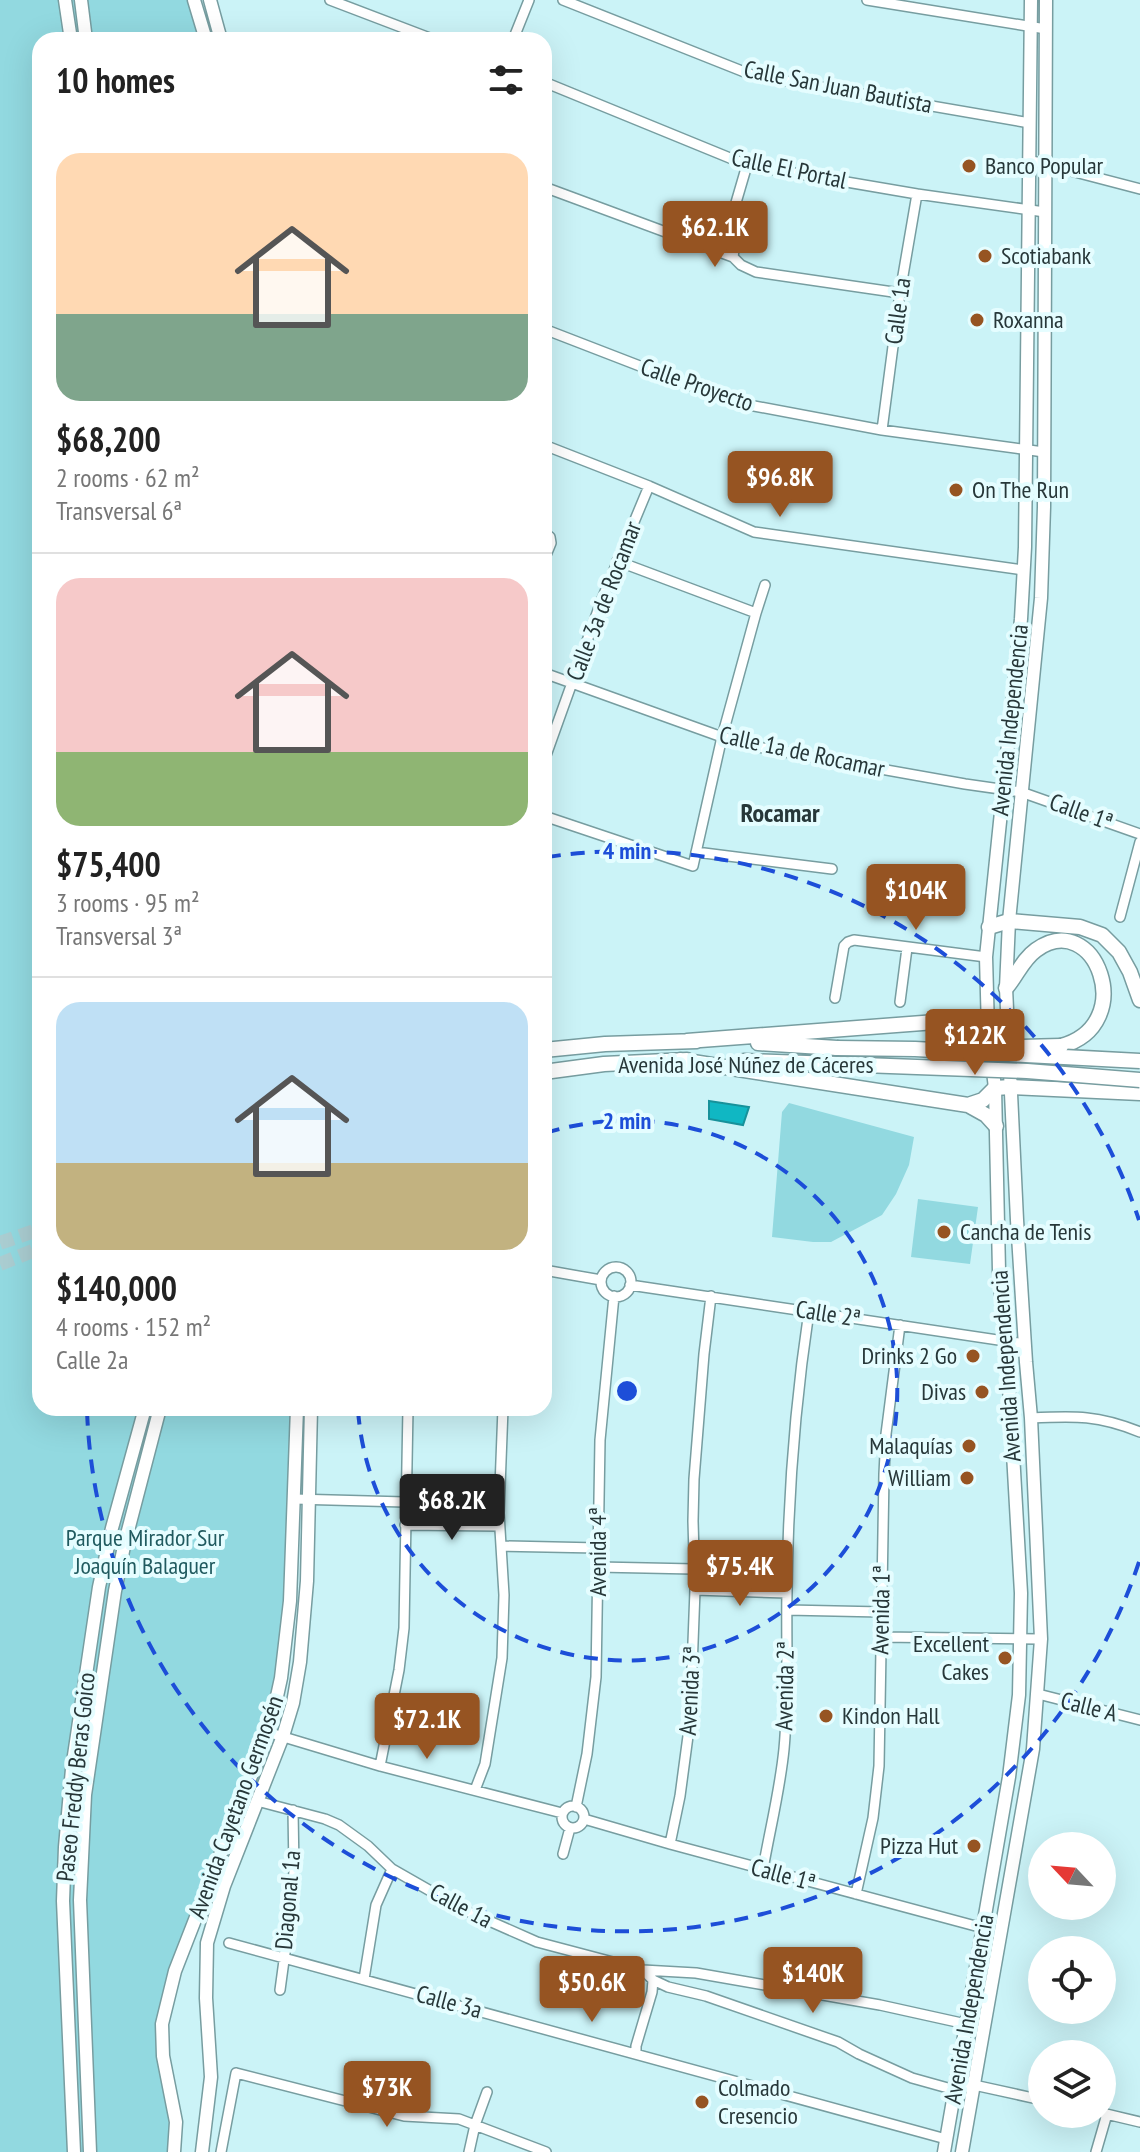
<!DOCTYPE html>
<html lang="en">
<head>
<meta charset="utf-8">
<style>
  body { margin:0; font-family:"PT Sans Narrow",sans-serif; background:#f2f2f2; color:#222; height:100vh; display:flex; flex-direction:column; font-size:30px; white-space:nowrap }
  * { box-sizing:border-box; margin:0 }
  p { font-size:26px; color:#767676 }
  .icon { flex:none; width:44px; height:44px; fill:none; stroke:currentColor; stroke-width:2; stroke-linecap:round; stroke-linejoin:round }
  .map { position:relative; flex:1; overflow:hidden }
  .sheet { position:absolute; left:32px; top:32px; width:520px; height:1384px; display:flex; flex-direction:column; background:#fff; border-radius:24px; box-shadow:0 8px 32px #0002 }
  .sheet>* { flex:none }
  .needle { width:52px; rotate:296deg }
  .controls { position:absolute; left:1028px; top:1832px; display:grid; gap:16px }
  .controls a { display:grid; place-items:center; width:88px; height:88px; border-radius:50%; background:#fff; box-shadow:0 8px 32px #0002; font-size:40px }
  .price { position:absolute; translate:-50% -68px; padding:0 18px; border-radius:8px; background:#965422; color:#fff; font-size:26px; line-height:52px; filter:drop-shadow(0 2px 4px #0008) }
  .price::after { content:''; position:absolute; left:50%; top:48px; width:24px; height:18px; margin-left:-12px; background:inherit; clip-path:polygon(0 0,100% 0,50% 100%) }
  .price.current { background:#222; color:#fff }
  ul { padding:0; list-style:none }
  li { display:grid; align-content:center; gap:16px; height:424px; padding:0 24px }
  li+li { border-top:2px solid #e0e0e0 }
  li span { display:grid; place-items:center; height:248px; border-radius:24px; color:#555 }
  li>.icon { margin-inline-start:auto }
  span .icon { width:144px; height:144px; fill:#fffc; stroke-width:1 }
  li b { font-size:34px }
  h2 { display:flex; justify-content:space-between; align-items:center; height:96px; padding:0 24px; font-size:34px }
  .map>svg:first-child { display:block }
  .green { fill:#92d9e0 }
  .water { fill:#10b7c3; stroke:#17919a; stroke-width:2 }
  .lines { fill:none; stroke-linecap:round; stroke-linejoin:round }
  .primary-tunnel { stroke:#aacdd1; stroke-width:14; stroke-dasharray:14 7; stroke-linecap:butt }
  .street-casing { stroke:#779da0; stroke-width:12 }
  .secondary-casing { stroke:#779da0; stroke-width:15 }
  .primary-casing { stroke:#779da0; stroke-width:17 }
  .street { stroke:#fff; stroke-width:9 }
  .secondary { stroke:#fff; stroke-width:12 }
  .primary { stroke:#fff; stroke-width:14 }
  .primary-bridge-casing { stroke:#779da0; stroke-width:17; stroke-linecap:butt }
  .primary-bridge { stroke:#fff; stroke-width:14 }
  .ring { fill:none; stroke:#1d4ed8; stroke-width:4; stroke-dasharray:14 10 }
  .poi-dot { fill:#965422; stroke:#e5fdff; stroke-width:3 }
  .labels { text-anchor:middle; stroke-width:8; stroke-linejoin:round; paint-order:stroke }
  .street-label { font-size:24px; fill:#273739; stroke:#e5fdff }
  .poi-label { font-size:24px; fill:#273739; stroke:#e5fdff; text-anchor:start }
  .park-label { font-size:24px; fill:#205a5f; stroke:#e5fdff }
  .neighbourhood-label { font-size:26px; font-weight:bold; fill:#273739; stroke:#e5fdff }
  .centre { fill:#1d4ed8; stroke:#e5fdff; stroke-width:4 }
  .ring-label { font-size:24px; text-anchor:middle; font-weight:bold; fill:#1d4ed8; stroke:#e5fdff; stroke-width:8; stroke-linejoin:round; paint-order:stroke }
</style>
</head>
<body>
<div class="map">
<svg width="1140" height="2152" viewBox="0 0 1140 2152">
  <rect width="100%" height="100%" fill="#cbf3f7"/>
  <path class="green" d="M0,0H188L200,40H40V1408H292L288,1585L273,1703L166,1995L172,2125L170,2152H0Z
    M789,1103L914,1137L909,1165L896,1194L882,1215L831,1242H813L772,1237L782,1112Z
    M918,1199L978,1207L970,1264L911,1257Z"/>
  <path class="water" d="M709,1101L749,1107L743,1125L709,1119Z"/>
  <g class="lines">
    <path class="primary-tunnel" d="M0,1243L40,1229
      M0,1264L40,1248"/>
    <g class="street-casing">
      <path id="street" d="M330,0L435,40
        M563,0L752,75L1030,123
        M867,0L1046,29
        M513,40L529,0
        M544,82L747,165L917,194L1045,212
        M1029,160L1140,189
        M544,187L733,257L741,265L756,272L900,293
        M713,251L735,206
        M733,257L737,229L735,206L747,165
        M544,329L733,402L882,430L1044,452
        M882,430L900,293L917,194
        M544,445L649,486L754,532L1023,570
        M544,532L550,537L551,543L544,560
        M756,613L765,585
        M544,673L722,737L763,748L965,784L1021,792L1140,834
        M544,761L602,599L649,486
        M544,816L693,866L722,737L756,613L617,561
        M696,852L832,869
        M1120,917L1140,842
        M835,998L844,946L848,942L854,940L986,957
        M900,1002L907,948
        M601 1282a15 15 0 1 1 30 0a15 15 0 1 1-30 0Z
        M544,1270L601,1280
        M630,1285L1025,1344
        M1031,1418C1076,1416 1098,1415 1140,1432
        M294,1499L405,1502
        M405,1525L499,1526
        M502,1546L598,1548
        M598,1567L694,1569
        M695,1590L787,1593
        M787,1610L882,1612
        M881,1637L1041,1639
        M1038,1694L1140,1720
        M267,1732L380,1766L562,1813
        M380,1766L399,1670L404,1628L408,1408
        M475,1790L485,1764L502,1658L504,1595L499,1513L503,1408
        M257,1801L325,1819L339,1825L368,1846L392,1869L462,1909L537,1942L643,1970L696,1973L880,2005L966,2024
        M562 1817a11 11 0 1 1 22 0a11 11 0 1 1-22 0Z
        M576,1807L587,1754L596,1677L600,1440L614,1296
        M584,1819L670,1844L983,1928
        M670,1844L680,1796L690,1721L695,1590L693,1521L694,1479L704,1354L711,1296
        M563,1854L570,1828
        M763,1869C770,1829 780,1790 784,1749C789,1696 786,1643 787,1591C788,1496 795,1404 809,1311
        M856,1894L873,1818L879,1766L884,1474L886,1434L900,1325
        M229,1943L946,2139
        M643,1970L653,1980L668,1987L706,1996L838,2042L859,2054L912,2078L955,2090L974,2085L1042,2100
        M364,1979L376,1905L392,1869
        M280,1990L290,1916L294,1871L293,1810
        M636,2053V2046L652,1992L653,1980
        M1102,2113L1140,2122
        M221,2152L236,2073L404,2116L459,2119L546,2152
        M469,2152L475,2125L487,2092
        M1096,2152L1107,2114"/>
    </g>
    <g class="secondary-casing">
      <path id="secondary" d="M65,0L71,40
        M81,0L86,40
        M194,0L206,40
        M210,0L221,40
        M74,2152L63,1901L65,1847L72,1769L99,1587L112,1528L145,1408
        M90,2152L80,1900L85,1795L115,1591L124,1546L160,1408
        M174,2152L176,2122L163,2056L162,2024L175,1971L262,1748L274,1710L281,1678L290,1601L297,1408
        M202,2152L211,2077L206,1998L207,1943L224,1886L283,1736L293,1703L300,1662L307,1581L311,1408
        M944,2152L1009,1777L1019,1695L1021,1593L1010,1401L999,1271L995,1088L988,1030L986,957L1021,619L1025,547L1031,0
        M962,2152L1033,1749L1041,1639L1031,1418L1026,1362L1017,1220L1006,988L1009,921L1041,598L1044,507L1046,0"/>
    </g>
    <g class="primary-casing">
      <path id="primary" d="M989,927L1009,921L1080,927L1102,935L1119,952L1130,972L1140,1000
        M1006,988C1017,976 1022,960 1036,950C1095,907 1140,1025 1061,1046
        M687,1041L988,1018
        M758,1043L837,1048
        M544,1050L605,1044L697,1041
        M680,1060L968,1105L986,1115L996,1126
        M744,1061L836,1064
        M544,1072L604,1064L687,1060
        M968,1105L983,1100L995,1088L1011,1087L1140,1093"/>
    </g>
    <use href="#street" class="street"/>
    <use href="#secondary" class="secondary"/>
    <use href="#primary" class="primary"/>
    <g class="primary-bridge-casing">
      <path id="primary-bridge" d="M1021,1047L1061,1046
        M837,1048L915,1049L1140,1061
        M836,1064L1027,1071L1140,1080"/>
    </g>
    <use href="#primary-bridge" class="primary-bridge"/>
  </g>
  <g class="ring">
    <path d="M546 1133A270 270 0 1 1 358 1410"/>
    <path d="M1139 1562A540 540 0 0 1 87 1410M547 857A540 540 0 0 1 1139 1220"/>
  </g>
  <g class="poi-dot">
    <circle cx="969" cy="166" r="8"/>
    <circle cx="985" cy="256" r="8"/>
    <circle cx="977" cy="320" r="8"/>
    <circle cx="956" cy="490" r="8"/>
    <circle cx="944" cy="1232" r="8"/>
    <circle cx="973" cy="1356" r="8"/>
    <circle cx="982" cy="1392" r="8"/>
    <circle cx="969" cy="1446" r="8"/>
    <circle cx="967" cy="1478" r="8"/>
    <circle cx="1005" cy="1658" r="8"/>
    <circle cx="826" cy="1716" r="8"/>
    <circle cx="974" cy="1846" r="8"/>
    <circle cx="702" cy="2102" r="8"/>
  </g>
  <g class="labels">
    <g class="street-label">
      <text transform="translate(838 87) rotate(11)" y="8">Calle San Juan Bautista</text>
      <text transform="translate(789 169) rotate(12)" y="8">Calle El Portal</text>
      <text transform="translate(898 311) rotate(-82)" y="8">Calle 1a</text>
      <text transform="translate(697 385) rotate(19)" y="8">Calle Proyecto</text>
      <text transform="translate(604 601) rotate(-69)" y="8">Calle 3a de Rocamar</text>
      <text transform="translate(1010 720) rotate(-84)" y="8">Avenida Independencia</text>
      <text transform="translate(802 752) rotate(12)" y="8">Calle 1a de Rocamar</text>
      <text transform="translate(1081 812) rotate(20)" y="8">Calle 1ª</text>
      <text x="746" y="1073">Avenida José Núñez de Cáceres</text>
      <text transform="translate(828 1314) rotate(9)" y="8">Calle 2ª</text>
      <text transform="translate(1006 1366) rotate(-94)" y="8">Avenida Independencia</text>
      <text transform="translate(598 1552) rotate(-90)" y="8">Avenida 4ª</text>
      <text transform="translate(881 1610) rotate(-89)" y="8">Avenida 1ª</text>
      <text transform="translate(785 1686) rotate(-89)" y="8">Avenida 2ª</text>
      <text transform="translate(690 1691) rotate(-87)" y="8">Avenida 3ª</text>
      <text transform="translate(1089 1707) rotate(14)" y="8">Calle A</text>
      <text transform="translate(76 1777) rotate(-84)" y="8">Paseo Freddy Beras Goico</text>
      <text transform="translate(236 1807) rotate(-70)" y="8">Avenida Cayetano Germosén</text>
      <text transform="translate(783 1875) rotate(15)" y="8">Calle 1ª</text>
      <text transform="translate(288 1900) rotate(-85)" y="8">Diagonal 1a</text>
      <text transform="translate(461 1906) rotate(28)" y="8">Calle 1a</text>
      <text transform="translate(449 2002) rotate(15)" y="8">Calle 3a</text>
      <text transform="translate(969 2009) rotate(-80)" y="8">Avenida Independencia</text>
    </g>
    <g class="poi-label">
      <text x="985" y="174">Banco Popular</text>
      <text x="1001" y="264">Scotiabank</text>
      <text x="993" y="328">Roxanna</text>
      <text x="972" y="498">On The Run</text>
      <text x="960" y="1240">Cancha de Tenis</text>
      <text x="957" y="1364" text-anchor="end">Drinks 2 Go</text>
      <text x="966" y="1400" text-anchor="end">Divas</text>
      <text x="953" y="1454" text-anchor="end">Malaquías</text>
      <text x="951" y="1486" text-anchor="end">William</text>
      <text x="989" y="1652" text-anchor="end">Excellent<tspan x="989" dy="28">Cakes</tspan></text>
      <text x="842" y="1724">Kindon Hall</text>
      <text x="958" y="1854" text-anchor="end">Pizza Hut</text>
      <text x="718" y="2096">Colmado<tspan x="718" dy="28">Cresencio</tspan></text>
    </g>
    <g class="park-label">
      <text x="145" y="1546">Parque Mirador Sur<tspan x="145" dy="28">Joaquín Balaguer</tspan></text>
    </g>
    <g class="neighbourhood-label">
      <text x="780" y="822">Rocamar</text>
    </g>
  </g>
  <circle cx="627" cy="1391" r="12" class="centre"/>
  <g class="ring-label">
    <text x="627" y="859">4 min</text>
    <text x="627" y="1129">2 min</text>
  </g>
</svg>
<div class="controls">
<a><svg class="needle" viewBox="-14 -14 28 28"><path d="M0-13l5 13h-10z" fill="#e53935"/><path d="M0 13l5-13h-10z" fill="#767676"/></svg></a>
<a><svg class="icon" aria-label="locate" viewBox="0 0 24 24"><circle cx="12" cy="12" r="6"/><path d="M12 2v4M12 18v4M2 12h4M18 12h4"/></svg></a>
<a><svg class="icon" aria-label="layers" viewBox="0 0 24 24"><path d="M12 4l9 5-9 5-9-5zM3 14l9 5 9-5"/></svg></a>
</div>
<b class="price" style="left:715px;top:269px">$62.1K</b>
<b class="price" style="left:780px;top:519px">$96.8K</b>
<b class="price" style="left:916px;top:932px">$104K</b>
<b class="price" style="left:975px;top:1077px">$122K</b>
<b class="price current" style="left:452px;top:1542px">$68.2K</b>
<b class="price" style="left:740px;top:1608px">$75.4K</b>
<b class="price" style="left:427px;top:1761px">$72.1K</b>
<b class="price" style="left:813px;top:2015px">$140K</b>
<b class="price" style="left:592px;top:2024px">$50.6K</b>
<b class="price" style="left:387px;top:2129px">$73K</b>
<section class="sheet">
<h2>10 homes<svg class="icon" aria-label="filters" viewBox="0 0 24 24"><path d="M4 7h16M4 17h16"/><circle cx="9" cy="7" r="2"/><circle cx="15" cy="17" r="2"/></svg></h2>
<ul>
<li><span style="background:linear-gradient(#ffd9b3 65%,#7fa58c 0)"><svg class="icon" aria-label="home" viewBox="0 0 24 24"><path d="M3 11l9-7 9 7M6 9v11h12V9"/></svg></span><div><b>$68,200</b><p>2 rooms · 62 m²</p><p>Transversal 6ª</p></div></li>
<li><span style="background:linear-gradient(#f6c9c9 70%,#8fb573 0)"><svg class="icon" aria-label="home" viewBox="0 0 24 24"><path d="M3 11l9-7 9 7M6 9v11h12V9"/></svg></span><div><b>$75,400</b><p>3 rooms · 95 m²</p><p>Transversal 3ª</p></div></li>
<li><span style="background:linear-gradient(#bfe0f5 65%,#c2b280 0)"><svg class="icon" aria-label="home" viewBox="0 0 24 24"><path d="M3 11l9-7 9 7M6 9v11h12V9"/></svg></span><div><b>$140,000</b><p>4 rooms · 152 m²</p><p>Calle 2a</p></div></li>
</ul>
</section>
</div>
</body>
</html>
